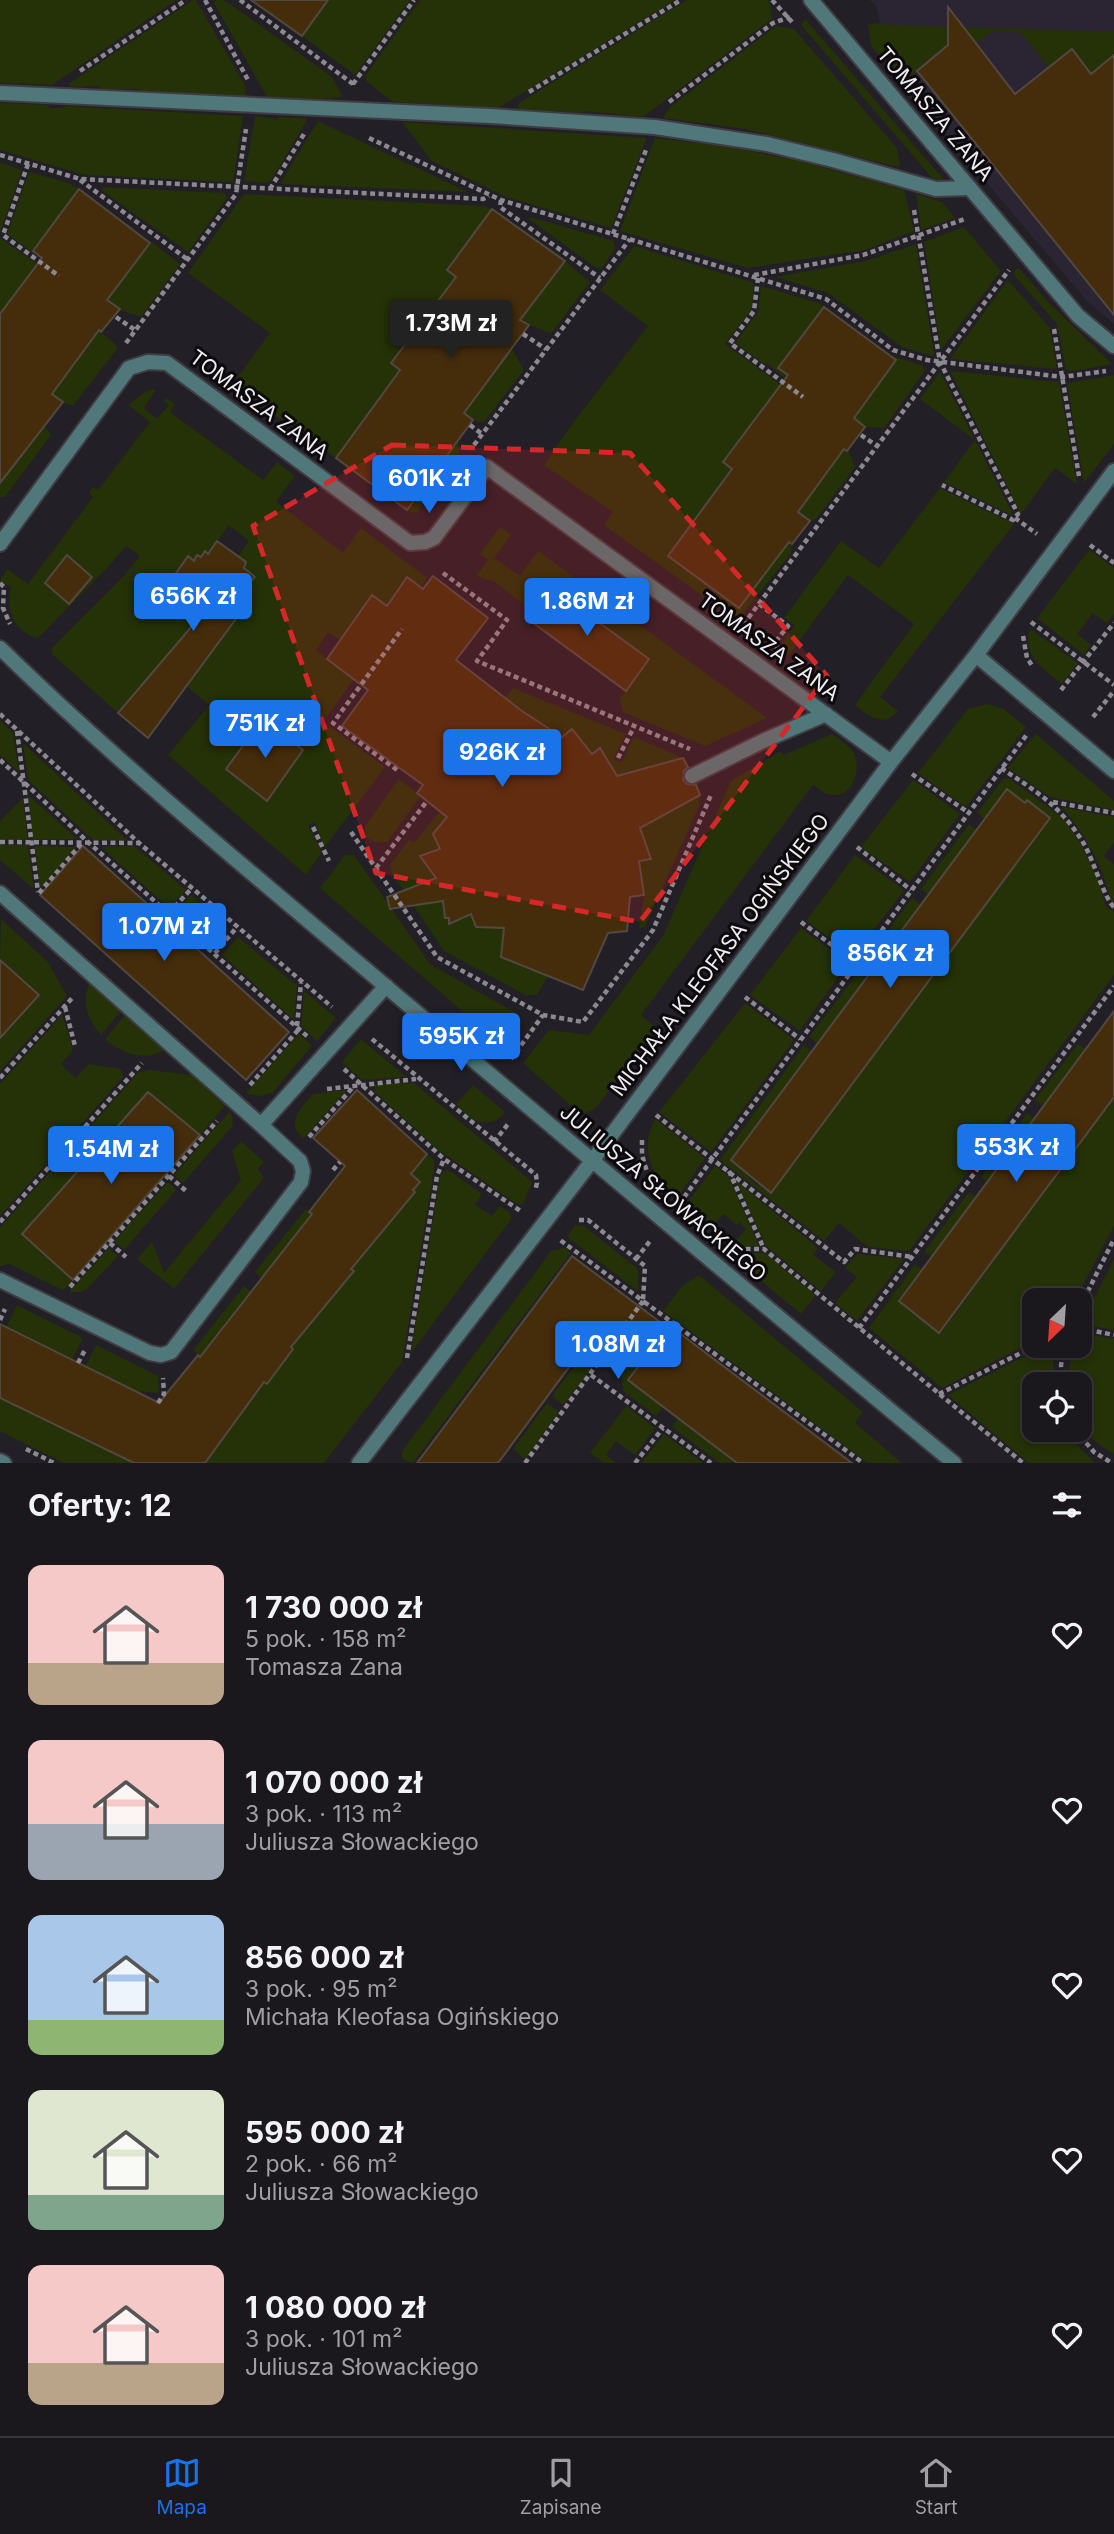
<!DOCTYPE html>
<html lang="pl">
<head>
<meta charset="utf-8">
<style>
  body { margin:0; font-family:Inter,sans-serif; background:#27242a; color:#f1f3f6; height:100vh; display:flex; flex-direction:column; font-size:26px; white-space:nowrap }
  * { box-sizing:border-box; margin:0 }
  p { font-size:23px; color:#9f9fa4 }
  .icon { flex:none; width:38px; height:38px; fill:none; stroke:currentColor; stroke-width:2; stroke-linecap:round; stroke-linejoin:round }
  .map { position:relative; height:1463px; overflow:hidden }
  .drawer { display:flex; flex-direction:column; background:#1a171d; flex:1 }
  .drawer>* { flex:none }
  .needle { width:46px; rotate:205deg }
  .fabs { position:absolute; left:1022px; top:1288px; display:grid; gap:14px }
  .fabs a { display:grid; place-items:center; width:70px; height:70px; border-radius:14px; background:#1a171d; box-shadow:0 4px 10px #0003,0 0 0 2px #38363b; font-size:35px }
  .price { position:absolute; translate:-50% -60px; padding:0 16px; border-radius:7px; background:#1a73e8; color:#fff; font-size:23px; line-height:46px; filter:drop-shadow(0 2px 4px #0008) }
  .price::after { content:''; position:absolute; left:50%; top:42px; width:21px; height:16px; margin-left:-10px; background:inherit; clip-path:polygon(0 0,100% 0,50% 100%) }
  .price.current { background:#222; color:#fff }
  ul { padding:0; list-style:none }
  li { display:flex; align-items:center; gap:21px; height:175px; padding:0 28px }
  li span { display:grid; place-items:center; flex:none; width:196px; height:140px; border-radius:14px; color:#555 }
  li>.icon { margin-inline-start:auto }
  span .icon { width:84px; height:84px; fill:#fffc; stroke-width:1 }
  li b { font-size:30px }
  h2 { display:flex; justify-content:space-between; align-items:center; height:84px; padding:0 28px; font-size:30px }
  .tab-bar { display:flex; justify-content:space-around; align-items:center; height:98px; border-top:2px solid #38363b; background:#1a171d; font-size:19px; color:#9f9fa4 }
  .tab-bar a { display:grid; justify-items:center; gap:4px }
  .tab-bar .current { color:#1a73e8 }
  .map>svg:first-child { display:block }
  .built { fill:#2b2432 }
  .green { fill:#253107; fill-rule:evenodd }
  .building { fill:#452d0c; stroke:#514941; stroke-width:2 }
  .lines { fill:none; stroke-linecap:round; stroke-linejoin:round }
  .lane-casing { stroke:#403c43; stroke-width:18 }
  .street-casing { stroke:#403c43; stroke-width:18 }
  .path { stroke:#8c8990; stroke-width:4.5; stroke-dasharray:5 3.5; stroke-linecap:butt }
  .lane { stroke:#50777a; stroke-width:14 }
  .street { stroke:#50777a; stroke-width:14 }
  .marked { fill:#d62828; fill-opacity:0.2; stroke:#d62828; stroke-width:5; stroke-dasharray:14 9; stroke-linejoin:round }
  .labels { text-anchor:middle; stroke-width:6; stroke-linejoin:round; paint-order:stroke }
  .street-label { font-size:21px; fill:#efecf2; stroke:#0c0a0d }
</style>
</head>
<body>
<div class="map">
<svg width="1114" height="1463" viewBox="0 0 1114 1463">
  <rect width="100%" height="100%" fill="#231f27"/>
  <path class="built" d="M869,0H1114V324L1087,301L871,46L868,24L880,23L876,5Z"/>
  <path class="green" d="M0,0H176L52,85L0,83Z
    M193,0H196L246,87L245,96L139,91L138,89H100L99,86L70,87V83Z
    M216,0H223L230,4L331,76L343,97L321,99L267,97L214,3Z
    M328,0H410L355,75L302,36Z
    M420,0H675L498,108L393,102L366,81L365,76Z
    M687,0H767L770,3L772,19L643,117L583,111L582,113L518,109L519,103Z
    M805,19L946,182L932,178L801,25Z
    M868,24L1114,32V55L1091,73L1071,49L1049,67L1021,33L993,31L974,45L940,51L902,83L871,46Z
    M776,26L794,29L897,148L900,165L898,167L745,129L663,118L669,108Z
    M0,103L49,105V108H64L65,106L243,116L233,182L85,175L0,150Z
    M255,116L277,119L278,117L306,118L307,120L271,181L266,183L244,181Z
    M318,121L468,192L280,184Z
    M402,122L647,138L611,228L506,197L432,161Z
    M655,138L722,146L797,160L904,190L914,231L865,250L747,268L620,231Z
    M0,162L22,170L0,233Z
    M29,172L69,183L79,189L33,251L61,273L7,234Z
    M103,187L225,193L227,198L188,252L101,190Z
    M244,194L485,206L492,209L447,269L476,292L441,297L391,363L420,386L385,391L336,458L232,385L270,333L188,273Z
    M916,194L942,202L955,218L921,230Z
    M530,217L611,240L614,242L615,249L601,269L595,267L529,219Z
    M964,227L1001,271L941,350L924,242Z
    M0,238L58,279L0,314Z
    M152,242L180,264L141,317L120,310L107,300Z
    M916,244L934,353L933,356L902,347L828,293L775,277L865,261Z
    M634,246L754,283L752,309L725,344L801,400L753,485L669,556L739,608L789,542L792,544L791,553L741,616L728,614L604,525L613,512L544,465L572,424L648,326L600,290Z
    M565,261L590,282L551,334L520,320Z
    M1018,267L1048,302L1112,364L1074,371L1066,370L1057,324L1013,274Z
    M1008,280L1050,328L1057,369L950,359Z
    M761,286L819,303L824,307L778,368L809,390L806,394L766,363L764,364L735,343L758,312Z
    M99,330L115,344L117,349L73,406L65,403L52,394Z
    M512,349L524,370L484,422H478L464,413Z
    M889,355L923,366L924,372L884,428L866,427L854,418Z
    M950,371L1059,382L1077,484L1055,468L1021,514Z
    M940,372L1013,514L1011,515L944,482L975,440L920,399Z
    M1114,375V444L1084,483L1067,383Z
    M156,389L144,408L157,419L169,405L164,401L166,398L175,404L170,412L263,480L277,462L295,476L276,502L343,553L361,528L427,578L421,587L406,578L388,603L392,606L340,640L328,632L316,650L354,679L323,722L385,767L325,847L314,822L308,825L322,852L306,875L168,755L209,705L160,664L118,713L52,654V648L123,577L140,556L126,546L109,566L38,638C14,632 5,610 11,587L0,581L7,569L28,584L93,497L89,493L93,487L98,490L150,422L128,405L148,390ZM229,525L249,541L229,569L248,584L239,598L247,604L211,652L186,631L206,605L172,579L187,557L194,561L197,555L201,557L205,552L208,554Z
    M44,425L51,435L5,497H0V483Z
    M457,443L460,447L459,456L417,512L411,513L407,510Z
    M844,449H848L855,467L816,519L811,521L798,512Z
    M940,488L1014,524L880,697L898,711C883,729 869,716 855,705L914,624L848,575L788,656L783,650L782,643L795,625L784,618L841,541L879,568Z
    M500,527L511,535L494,558L520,576L538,551L767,718L705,746L623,712L620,698L649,658L549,586L531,610L495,582L476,576L488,560L480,554Z
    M1089,550L1114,568V614L1107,623L1093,613L1077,634L1091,645L1084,655L1037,618Z
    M1030,629L1078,663L1062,684C1045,671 1021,655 1030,629Z
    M513,688L626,734L614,759L621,763L634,737L683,758L631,772L618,778L600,748L592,754L561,738L505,698Z
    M987,704L1004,709L1026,727L966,807L918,773L968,709Z
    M0,720L13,733L19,772L0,755Z
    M832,734C839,739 849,745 853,752C864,770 851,802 827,794C823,793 817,787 813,785L641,1015L657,1028L595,1109L585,1113L578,1112L523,1063L549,1030L589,1035L663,936L731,781L779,752L784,755Z
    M1036,734L1114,801V810L1050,797L1008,768Z
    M23,743L127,840H93L28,780Z
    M399,779L421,796L387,842L376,843L366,837L365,826Z
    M1003,779H1010L1063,818L1082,846L1098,880L1106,906L1114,912V975L909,1251L868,1247L839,1223L824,1241L720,1160L804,1045L812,1052L749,1175L748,1178L771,1194L1050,819L1007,789L984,819L977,813Z
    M913,780L960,814L910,882L861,847Z
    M700,795L699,806L645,927L639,929L644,895L639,861L650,859L639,826L654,820Z
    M28,796V795L77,839L33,840Z
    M23,798L28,840L0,839V821Z
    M1062,807L1114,817V843L1104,856L1114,864V903L1111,901C1103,866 1085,835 1062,807Z
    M440,811L448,817L433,834L440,849L420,856L436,878L418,904L443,901L445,917L449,918L450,924L471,914L477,927L504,928L501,957L548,976L537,995H525L444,951L392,874L390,865L409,840L414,843Z
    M969,824L976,830L928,895L921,889Z
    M0,845H28L34,889L0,860Z
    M35,846L76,847L40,890Z
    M134,846L186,890L169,908L101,847Z
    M345,855H354L431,965L518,1014L521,1023L506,1049L320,888Z
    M855,855L904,890L854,956L806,921Z
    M191,895L228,928L212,946L175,913Z
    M912,898L921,905L873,970L864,964Z
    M1,919L48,962L67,996L0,1071V1038L39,995L0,960Z
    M801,928L848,963L800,1031L750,995Z
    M238,937L297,986L294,1020L222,955Z
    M858,973L866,979L818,1044L809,1037Z
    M89,983L121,1011L101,1035C87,1018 82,1005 89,983Z
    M304,991L336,1018L317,1041L301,1026Z
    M745,1003L794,1040L711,1152L659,1112Z
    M62,1015L73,1050L61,1064L75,1078L89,1064L121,1069L123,1077L0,1216V1084Z
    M125,1015L164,1049C147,1064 119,1052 105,1039Z
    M299,1034L312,1046L273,1092L262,1096L248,1094L247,1092Z
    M361,1039L406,1077L362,1080L342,1062Z
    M1078,1044L1085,1049L1043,1106L1035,1100Z
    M150,1070L192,1075L225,1106L200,1135L148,1092L22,1234L73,1280L63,1290L9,1264L0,1266V1228L139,1072Z
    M414,1083L529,1179L532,1183L523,1204H517L437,1149L375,1092L374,1086L377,1084Z
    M473,1085L505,1112C500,1122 485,1125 475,1120C468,1117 462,1109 456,1104Z
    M343,1090L346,1091L303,1139C285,1123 301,1108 313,1094Z
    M1114,1097V1226L1075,1300H1034V1341L942,1388L869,1328L915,1264L922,1269L898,1300L941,1333Z
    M230,1111L233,1118L232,1127L183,1183L174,1175Z
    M1027,1113L1034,1119L987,1181L981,1177Z
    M655,1119L705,1158L677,1198C653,1178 638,1150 655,1119Z
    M241,1141L264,1162L258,1169L264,1178L174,1289C162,1278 149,1270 137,1259L152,1242L164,1273L241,1180L232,1151Z
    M427,1154L434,1160V1170L402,1362L324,1463H205L264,1382L267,1383L293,1350L291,1347L354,1272L351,1269L415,1193L413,1190L420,1182L411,1174Z
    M715,1166L728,1176L759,1246H731L746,1229L739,1222L737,1225L723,1214L712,1227L685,1206Z
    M447,1169L482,1194L475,1205L492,1216L500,1206L509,1212L512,1218L411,1353L440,1176Z
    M736,1181L818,1248L813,1255L836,1272L821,1291L766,1246Z
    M168,1182L176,1190L124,1250L114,1241Z
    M969,1192L976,1197L932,1257L924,1252Z
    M306,1209L312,1214L262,1278L255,1272Z
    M575,1225L584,1226L638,1269V1291L567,1237Z
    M109,1248L118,1256L87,1289L81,1292H69Z
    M565,1248L571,1253L413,1463L402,1459V1451L552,1250Z
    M728,1253H765L816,1295L801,1314Z
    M857,1254L904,1259L857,1321L835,1303L857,1277L845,1268Z
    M1114,1259V1330L1081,1324Z
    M699,1275L863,1412L855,1423L902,1463H868L663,1311L683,1285Z
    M244,1286L251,1292L200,1357L193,1350Z
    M17,1305L83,1338L72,1360L6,1327Z
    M661,1321L670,1326L628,1380L663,1407L656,1416L623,1391L622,1376Z
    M1080,1333L1114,1339V1454C1077,1432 1080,1423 1080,1384H1070L1069,1368L1073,1346H1080Z
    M96,1345L158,1376L159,1393L134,1391L85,1367Z
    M589,1346L601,1355L563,1405L552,1396Z
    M1046,1346H1057L1053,1363L1054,1384H1034V1430H1066L1070,1437L1095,1463H1029L948,1395Z
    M0,1398L134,1463H64L0,1431Z
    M547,1403L559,1412L525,1459L513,1449Z
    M626,1406L655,1428L635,1455L616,1441L606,1455L617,1463H604L590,1453Z
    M678,1418L733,1460L731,1463H720L672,1427Z
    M664,1434L703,1463H641Z"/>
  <path class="building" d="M251,0H328L302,36Z
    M948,7L1015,94L1072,49L1091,74L1114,55V315L917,71L948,45Z
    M79,189L150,243L107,300L120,309L101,332L99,330L52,394L63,402L0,483V314L42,258L33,251Z
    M492,209L565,261L520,320L529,325L464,413L473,420L407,510L336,458L400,370L391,363L456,277L447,270Z
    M824,307L896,360L854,418L865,427L847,451L844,449L798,512L810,521L792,544L789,542L739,608L668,556L732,469L723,462L788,375L778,368Z
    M217,541L246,562L244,568L255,577L238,597L247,604L148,738L118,713L187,632L206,605L172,579L188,556L194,561L197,555L201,557L205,551L208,554Z
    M67,555L92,577L69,604L45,583Z
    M433,576L488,618L456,660L522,711L562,737L572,729L592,754L600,748L617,776L683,758L688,767L684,771L683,780L687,784L696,785L700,795L640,828L651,859L639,861L644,895L630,897L627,931L608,933L583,990L501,957L504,928L476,927L471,914L449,924V918H445L443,901L390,909L387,897L436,878L420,856L440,849L433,834L447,817L417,793L423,785L342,726L368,690L327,659L372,595L387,606L407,577L423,589Z
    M549,586L649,659L626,691L525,617Z
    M262,720L303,750L267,801L226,769Z
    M1007,789L1025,803L1027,800L1050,818L771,1193L731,1160Z
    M83,846L289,1032L246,1080L40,895Z
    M0,960L39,995L0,1038Z
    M1114,1011V1097L939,1333L899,1301Z
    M357,1090L427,1154L411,1174L420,1182L413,1190L415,1192L351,1269L354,1271L291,1347L293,1349L267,1384L264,1382L205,1463H134L0,1398V1324L159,1403L198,1355L200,1357L312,1214L309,1212L345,1166L313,1138Z
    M148,1092L200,1135L73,1280L22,1234Z
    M572,1256L668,1328L670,1326L852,1463H737L628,1380L638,1367L593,1335L498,1463H417Z"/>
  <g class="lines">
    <g class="lane-casing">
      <path id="lane" d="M811,0L1078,316L1114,346
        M0,893L261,1125
        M0,1280L150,1353L161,1355L171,1352L301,1182L303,1171L300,1161L261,1125L386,986"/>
    </g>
    <g class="street-casing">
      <path id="street" d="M0,93L490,116L655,127L767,144L833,160L936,189L970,188
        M0,544L129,368L148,362L167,363L410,543L425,542L434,538L487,467L891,762
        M0,648C123,768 257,877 389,989C576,1147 764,1306 954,1463
        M976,655L1114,771
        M692,776L763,741L826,714
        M0,1461L4,1463
        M359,1463L592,1161L891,762L976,655L1114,471"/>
    </g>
    <path class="path" d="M205,0L248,80
      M240,0L353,84
      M772,0L792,22
      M80,71L186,0
      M353,84L414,0
      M529,92L681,0
      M669,102L773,23L790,17
      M369,138L501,200L826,299L893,350L927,360L1062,377L1106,371
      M0,155L80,179L483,199L489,196
      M28,164L3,235L59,276
      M80,180L187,259
      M270,189L304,134
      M501,200L500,207L600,278
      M914,210L940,362L1018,514L1013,520L942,485
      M613,234L646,150
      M754,275L863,255L965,219
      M758,278L754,311L730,343L803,397
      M116,317L135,330
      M1054,329L1079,476
      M523,334L546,349
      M126,343L236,194L246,129
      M470,425L482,434
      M861,435L877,446
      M474,445L630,239
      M1015,518L1037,534
      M1090,545L1114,563
      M443,573L507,620L477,661L690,749
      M0,583L4,587L3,608L10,624
      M759,604L788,626L777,640V649
      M1031,622L1114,685
      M742,623L746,621L1009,270
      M1023,636L1027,658L1033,667
      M1061,690L1114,623
      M0,714L139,843L332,1007
      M1093,717L1114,691
      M17,731L38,892
      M618,758L634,727
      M0,760L89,843L308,1037
      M1001,768C1037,792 1061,806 1084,844C1093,859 1105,900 1114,907
      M397,770L333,723L402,629
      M912,774L969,813
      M1053,802L1114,813
      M313,827L329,861
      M351,832L437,957L543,1015L583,1022L653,930L711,795
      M0,842L138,843
      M857,847L911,890
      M376,868L427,801
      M39,893L81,844
      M169,913L192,888
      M801,922L856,963
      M215,953L237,927
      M745,997L800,1039
      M65,1007L75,1046
      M297,1026L301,983
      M372,1039L536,1175L537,1183L535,1191
      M511,1059L543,1015
      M344,1069L444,1159L522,1212
      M0,1078L74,996
      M250,1085L299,1029
      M327,1089L416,1079
      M656,1115L844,1262L855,1249L913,1257
      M309,1137L354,1086
      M642,1140V1155L647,1172
      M494,1142L508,1124
      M333,1170L340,1162
      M729,1171L764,1249
      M169,1176L186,1191
      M679,1204L1028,733
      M579,1220H588L645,1266L643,1301L863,1463
      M0,1222L142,1063
      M110,1243L126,1257
      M737,1249H764L1023,1463
      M636,1259L650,1241
      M70,1287L217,1121
      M1080,1307L1114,1239
      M0,1320L5,1309
      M859,1328L1114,986
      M1080,1328L1114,1335
      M407,1358L437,1176L444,1159
      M78,1363L86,1348
      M591,1375L711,1463
      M1062,1384L1061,1365L1065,1346
      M939,1394L1035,1346
      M158,1403L164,1394L163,1378
      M1075,1430L1094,1452L1112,1463
      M26,1449L54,1463
      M525,1463L643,1301L560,1240
      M635,1463L663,1428"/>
    <use href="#lane" class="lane"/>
    <use href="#street" class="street"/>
  </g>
  <path class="marked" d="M392,445L630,453L827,676L640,922L376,873L253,526Z"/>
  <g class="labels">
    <g class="street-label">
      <text transform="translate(935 114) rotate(50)" y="7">TOMASZA ZANA</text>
      <text transform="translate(259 405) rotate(37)" y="7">TOMASZA ZANA</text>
      <text transform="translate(769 647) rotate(36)" y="7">TOMASZA ZANA</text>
      <text transform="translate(720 955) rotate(-53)" y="7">MICHAŁA KLEOFASA OGIŃSKIEGO</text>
      <text transform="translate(663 1193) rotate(40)" y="7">JULIUSZA SŁOWACKIEGO</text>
    </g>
  </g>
</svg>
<div class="fabs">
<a><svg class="needle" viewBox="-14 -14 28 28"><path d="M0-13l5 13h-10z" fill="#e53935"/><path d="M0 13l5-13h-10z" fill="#9f9fa4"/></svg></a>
<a><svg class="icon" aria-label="locate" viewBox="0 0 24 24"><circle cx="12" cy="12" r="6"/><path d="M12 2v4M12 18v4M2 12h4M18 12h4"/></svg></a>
</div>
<b class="price current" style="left:451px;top:360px">1.73M zł</b>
<b class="price" style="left:429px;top:515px">601K zł</b>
<b class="price" style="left:193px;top:633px">656K zł</b>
<b class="price" style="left:587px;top:638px">1.86M zł</b>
<b class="price" style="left:265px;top:760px">751K zł</b>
<b class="price" style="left:502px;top:789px">926K zł</b>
<b class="price" style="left:164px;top:963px">1.07M zł</b>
<b class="price" style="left:890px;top:990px">856K zł</b>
<b class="price" style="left:461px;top:1073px">595K zł</b>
<b class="price" style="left:1016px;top:1184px">553K zł</b>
<b class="price" style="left:111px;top:1186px">1.54M zł</b>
<b class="price" style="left:618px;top:1381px">1.08M zł</b>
</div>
<section class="drawer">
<h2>Oferty: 12<svg class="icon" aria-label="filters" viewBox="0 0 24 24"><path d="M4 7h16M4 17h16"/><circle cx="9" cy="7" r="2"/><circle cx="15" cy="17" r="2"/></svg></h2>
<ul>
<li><span style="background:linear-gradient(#f6c9c9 70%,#b9a48a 0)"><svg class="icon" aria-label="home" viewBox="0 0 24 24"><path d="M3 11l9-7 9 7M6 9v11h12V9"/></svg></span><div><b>1 730 000 zł</b><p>5 pok. · 158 m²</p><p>Tomasza Zana</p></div><svg class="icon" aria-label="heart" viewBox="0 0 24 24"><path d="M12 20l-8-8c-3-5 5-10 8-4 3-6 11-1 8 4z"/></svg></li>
<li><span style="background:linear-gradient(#f6c9c9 60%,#9aa5b1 0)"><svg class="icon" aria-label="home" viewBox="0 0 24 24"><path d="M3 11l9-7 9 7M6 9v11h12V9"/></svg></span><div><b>1 070 000 zł</b><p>3 pok. · 113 m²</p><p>Juliusza Słowackiego</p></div><svg class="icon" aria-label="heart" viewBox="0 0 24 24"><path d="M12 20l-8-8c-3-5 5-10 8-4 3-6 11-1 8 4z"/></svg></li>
<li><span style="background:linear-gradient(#a9c7e8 75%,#8fb573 0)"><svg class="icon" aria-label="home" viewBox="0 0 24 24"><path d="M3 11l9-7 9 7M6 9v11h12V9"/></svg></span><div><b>856 000 zł</b><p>3 pok. · 95 m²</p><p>Michała Kleofasa Ogińskiego</p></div><svg class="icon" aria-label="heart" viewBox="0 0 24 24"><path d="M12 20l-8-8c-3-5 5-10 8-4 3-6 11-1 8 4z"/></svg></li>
<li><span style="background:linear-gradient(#dfe7d0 75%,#7fa58c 0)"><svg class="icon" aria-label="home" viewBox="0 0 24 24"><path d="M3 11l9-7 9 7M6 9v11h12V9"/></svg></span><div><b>595 000 zł</b><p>2 pok. · 66 m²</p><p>Juliusza Słowackiego</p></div><svg class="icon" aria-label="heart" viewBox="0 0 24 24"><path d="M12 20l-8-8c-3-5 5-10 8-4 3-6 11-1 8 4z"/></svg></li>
<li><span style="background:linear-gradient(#f6c9c9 70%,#b9a48a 0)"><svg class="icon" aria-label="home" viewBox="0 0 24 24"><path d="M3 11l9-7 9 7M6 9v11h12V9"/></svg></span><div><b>1 080 000 zł</b><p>3 pok. · 101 m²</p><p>Juliusza Słowackiego</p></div><svg class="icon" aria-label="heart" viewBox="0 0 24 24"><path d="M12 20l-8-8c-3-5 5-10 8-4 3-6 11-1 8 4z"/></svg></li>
</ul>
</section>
<nav class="tab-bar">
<a class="current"><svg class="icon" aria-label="map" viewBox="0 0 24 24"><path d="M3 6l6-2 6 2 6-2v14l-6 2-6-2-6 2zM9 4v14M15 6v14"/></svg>Mapa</a>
<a><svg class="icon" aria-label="saved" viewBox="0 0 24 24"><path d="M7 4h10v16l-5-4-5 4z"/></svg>Zapisane</a>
<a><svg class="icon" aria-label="home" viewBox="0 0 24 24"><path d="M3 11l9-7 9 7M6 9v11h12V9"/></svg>Start</a>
</nav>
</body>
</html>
